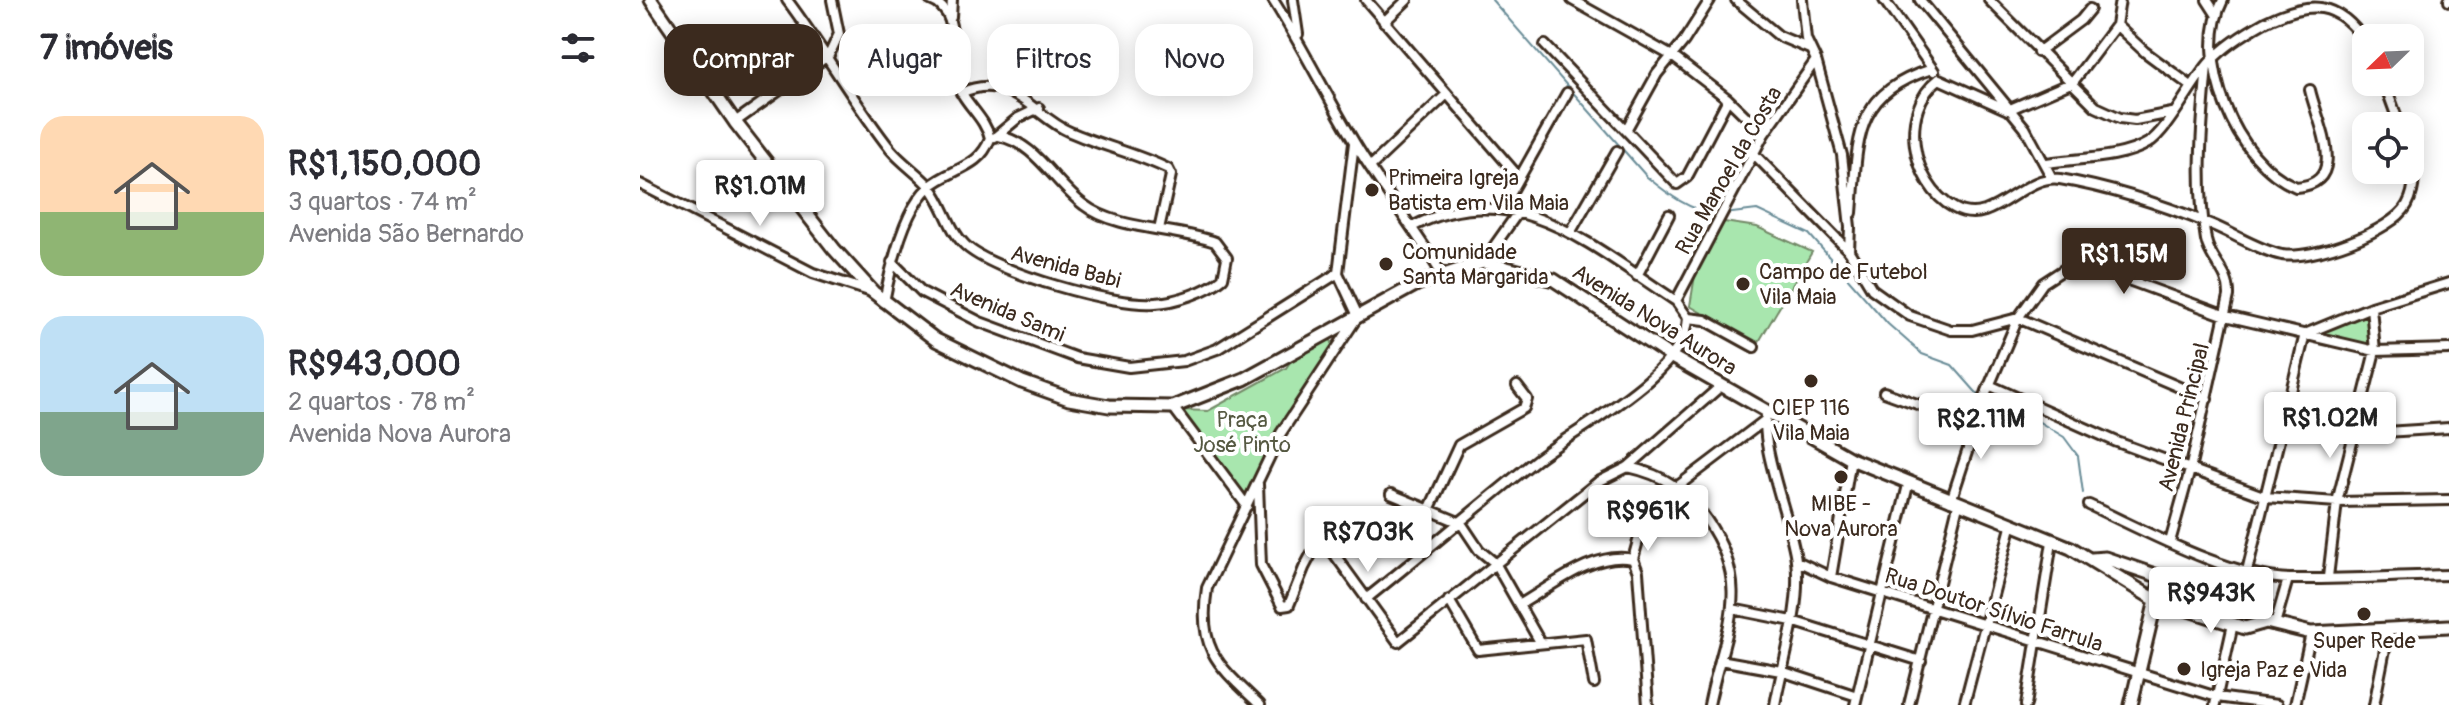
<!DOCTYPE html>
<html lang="pt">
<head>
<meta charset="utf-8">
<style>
  body { margin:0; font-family:Pangolin,sans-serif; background:#f7f7f7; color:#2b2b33; height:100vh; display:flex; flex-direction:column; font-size:30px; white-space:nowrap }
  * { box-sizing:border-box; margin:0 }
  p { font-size:26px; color:#7c7c81 }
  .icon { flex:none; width:44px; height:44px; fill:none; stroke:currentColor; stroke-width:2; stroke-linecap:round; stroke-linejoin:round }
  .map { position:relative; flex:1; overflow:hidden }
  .details { display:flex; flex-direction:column; background:#fff; width:640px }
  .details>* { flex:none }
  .top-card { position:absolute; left:24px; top:24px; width:760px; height:72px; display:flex; gap:16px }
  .needle { width:52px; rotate:247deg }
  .tools { position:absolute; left:1712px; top:24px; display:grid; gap:16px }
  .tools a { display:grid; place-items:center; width:72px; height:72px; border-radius:16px; background:#fff; box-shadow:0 4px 20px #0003; font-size:40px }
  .price { position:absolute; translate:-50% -68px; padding:0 18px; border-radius:8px; background:#fff; color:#222; font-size:26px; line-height:52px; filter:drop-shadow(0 2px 4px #0008) }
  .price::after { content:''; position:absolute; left:50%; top:48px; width:24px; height:18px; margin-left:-12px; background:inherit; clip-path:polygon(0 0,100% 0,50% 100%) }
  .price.on { background:#3b2a1e; color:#fff }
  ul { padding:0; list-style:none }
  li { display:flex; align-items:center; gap:24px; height:200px; padding:0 40px }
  li span { display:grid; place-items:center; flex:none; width:224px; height:160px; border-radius:24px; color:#555 }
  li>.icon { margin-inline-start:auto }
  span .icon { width:96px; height:96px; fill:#fffc; stroke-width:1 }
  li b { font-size:34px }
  h2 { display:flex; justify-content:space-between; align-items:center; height:96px; padding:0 40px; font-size:34px }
  .pill { padding:0 28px; border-radius:24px; background:#fff; box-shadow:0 4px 20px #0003; font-size:28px; line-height:72px }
  .pill.on { background:#3b2a1e; color:#fff }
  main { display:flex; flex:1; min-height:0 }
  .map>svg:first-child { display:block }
  .green { fill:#a8e6ae; stroke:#728866; stroke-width:2 }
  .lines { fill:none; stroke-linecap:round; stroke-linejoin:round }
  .stream { stroke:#6a8d98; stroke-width:2 }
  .street-casing { stroke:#3b2a1e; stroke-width:14 }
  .secondary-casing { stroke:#3b2a1e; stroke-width:17 }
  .street { stroke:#fff; stroke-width:8 }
  .secondary { stroke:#fff; stroke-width:11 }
  .poi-dot { fill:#3b2a1e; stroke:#fff; stroke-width:3 }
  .labels { text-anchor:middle; stroke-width:8; stroke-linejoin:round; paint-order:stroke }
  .street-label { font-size:22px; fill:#3b2a1e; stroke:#fff }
  .poi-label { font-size:22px; fill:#3b2a1e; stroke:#fff; text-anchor:start }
  .park-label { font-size:22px; fill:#565942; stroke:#fff }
</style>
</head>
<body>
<main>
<section class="details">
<h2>7 imóveis<svg class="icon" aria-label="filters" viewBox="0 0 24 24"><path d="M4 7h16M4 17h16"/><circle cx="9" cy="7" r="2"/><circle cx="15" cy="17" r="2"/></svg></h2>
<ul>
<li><span style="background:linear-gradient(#ffd9b3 60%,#8fb573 0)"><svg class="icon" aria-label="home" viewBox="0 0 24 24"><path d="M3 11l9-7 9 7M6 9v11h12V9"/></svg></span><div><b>R$1,150,000</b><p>3 quartos · 74 m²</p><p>Avenida São Bernardo</p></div></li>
<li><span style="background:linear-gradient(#bfe0f5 60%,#7fa58c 0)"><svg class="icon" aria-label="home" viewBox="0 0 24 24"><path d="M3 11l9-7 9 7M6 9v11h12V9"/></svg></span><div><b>R$943,000</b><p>2 quartos · 78 m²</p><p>Avenida Nova Aurora</p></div></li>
</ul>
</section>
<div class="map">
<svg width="1809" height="705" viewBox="0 0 1809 705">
  <rect width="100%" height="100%" fill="#fff"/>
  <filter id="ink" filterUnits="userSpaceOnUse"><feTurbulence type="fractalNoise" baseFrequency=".0125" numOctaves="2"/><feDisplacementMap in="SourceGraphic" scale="16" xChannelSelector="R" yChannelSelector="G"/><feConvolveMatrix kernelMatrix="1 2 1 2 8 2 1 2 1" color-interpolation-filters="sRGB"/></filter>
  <g filter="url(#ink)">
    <path class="green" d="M1084,222L1117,227L1172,252L1117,345L1050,306L1055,275Z
      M1731,307L1735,351L1665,334Z
      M688,337L695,346L646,420L607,498L542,410L568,411L646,368L654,356Z
      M1521,579L1616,610L1619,626L1514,599Z"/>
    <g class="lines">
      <path class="stream" d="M852,0L1007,177C1028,194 1051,212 1078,214
        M1084,214L1117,210L1169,234L1248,324L1282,354L1312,365L1342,399
        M1349,400L1368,403L1424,437L1438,456L1443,493"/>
      <g class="street-casing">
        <path id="street" d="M147,0C184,49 213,102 251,150C263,164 279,174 291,188C304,204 309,230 325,245C353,272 476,307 515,303C535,302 567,292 583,278L587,258L575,242C537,228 476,230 444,205C414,183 396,143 359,136
          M633,0C663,47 687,97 716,145C743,190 775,229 801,273
          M653,0L658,34
          M726,0L878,176
          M932,0L1032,56L1088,99L1124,134
          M1096,0L1139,36L1170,49
          M1162,0L1166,39L1176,60L1202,155L1210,227L1209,251
          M1244,0L1294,71
          M1280,0L1385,128L1412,178
          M1349,0L1456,107L1480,118L1495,120L1532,113
          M1567,0L1576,14
          M1583,0C1553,58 1595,162 1656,187C1711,183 1677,122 1670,90
          M1809,0V1
          M311,17L312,0
          M744,22L767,0
          M1476,25L1505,52L1551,86
          M905,45L1037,184L1047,177L1088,99
          M1398,52L1441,20L1450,9
          M1299,79C1258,110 1271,184 1314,208C1353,230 1382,173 1420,179C1472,188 1521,204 1570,224C1593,233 1618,250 1642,255C1672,260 1752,232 1767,205C1775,190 1775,173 1770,158
          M1299,79L1368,110L1433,82L1476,25L1480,0
          M1744,82L1760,126
          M321,93C371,70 394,117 430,132C462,146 496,153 528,169L531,175L519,229
          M95,122L189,55L199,34L192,0
          M986,130L1017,74L1044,41L1070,0
          M355,137L378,118L399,108
          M1113,153L1209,251L1232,289L1270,316L1311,330H1332L1378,318L1567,399
          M1407,163C1438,158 1482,159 1508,143C1528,131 1552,81 1571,61C1586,45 1607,32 1625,22C1670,0 1698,0 1726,43
          M730,167L807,94
          M0,184L173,273L232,292
          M863,207L927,93
          M1212,213C1218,140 1212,94 1292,69
          M774,226C875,174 954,248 1036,301L1048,318L1065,320L1114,347
          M930,233L977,151
          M252,262L282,292L340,322L437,358L489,367L544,361L577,349L698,273
          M843,262L879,211
          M997,276L1029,215
          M1036,301L1124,134L1176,60
          M244,302C250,271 264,209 289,187C311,168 339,169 350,139C345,116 322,103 316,79C309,53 322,11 290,0
          M1665,334L1731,307L1809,283
          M1349,385L1477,442L1626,497L1697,502L1809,500
          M1244,392L1335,425
          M533,407L607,506
          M1127,411C1117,442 1152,523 1156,560C1162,607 1143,659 1135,705
          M1713,434L1809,428
          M988,467C1024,475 1045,489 1066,519C1115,589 1084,630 1069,705
          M618,484L621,565L642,606L649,605L664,568L674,549L682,542L687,544L758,642L958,482L988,467L1082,385
          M1038,486L1124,421
          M751,494L821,523L839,550L855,563L900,642
          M1311,501L1347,391L1378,318L1403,283L1426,268L1453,267L1586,316L1735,351L1809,349
          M1449,505C1503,530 1591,578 1650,579C1702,580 1756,576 1809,575
          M789,510L819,445L884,408L887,399L877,386
          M1530,542L1550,470L1589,296C1590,272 1570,261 1566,240C1556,183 1562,123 1567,66
          M993,559L1001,530L1014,512
          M1157,561L1191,577L1577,697L1637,705
          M1607,571L1665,334
          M1191,577L1211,459
          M1688,577L1697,502L1735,351L1731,307
          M726,599C783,554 839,505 896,460C935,429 1046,374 1048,318
          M809,600L838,650L946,639L954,683
          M879,605C911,587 954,550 993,559L998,572L1008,705
          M1092,609L1152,621L1281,661
          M1635,624L1648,579
          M1080,660L1141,671L1217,696
          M620,705C578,665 557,650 567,588L641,433L718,316L698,273L714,143
          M1215,705L1268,485
          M1269,705L1318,505
          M1324,705L1371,527
          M1386,705L1412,542
          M1575,705L1593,624
          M1655,705L1671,633
          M1734,705L1749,629"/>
      </g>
      <g class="secondary-casing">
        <path id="secondary" d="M11,0L95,122L194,249L233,292L296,340L382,382L429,399L469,406L533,407L604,379L777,284L843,262L914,280L1030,356L1211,459L1431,548L1514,599L1605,628L1626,622L1671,633L1809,626
          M1452,559L1465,558L1609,607L1626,622
          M1491,705L1521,579"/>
      </g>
      <use href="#street" class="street"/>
      <use href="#secondary" class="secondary"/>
    </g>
  </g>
  <g class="poi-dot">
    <circle cx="732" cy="190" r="8"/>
    <circle cx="746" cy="264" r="8"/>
    <circle cx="1103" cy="284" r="8"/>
    <circle cx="1171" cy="381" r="8"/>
    <circle cx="1201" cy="477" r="8"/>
    <circle cx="1724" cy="614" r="8"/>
    <circle cx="1544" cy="669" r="8"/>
  </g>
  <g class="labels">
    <g class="street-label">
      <text transform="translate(1088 170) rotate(-60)" y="8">Rua Manoel da Costa</text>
      <text transform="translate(426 266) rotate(15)" y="8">Avenida Babi</text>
      <text transform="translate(368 311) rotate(23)" y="8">Avenida Sami</text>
      <text transform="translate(1015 319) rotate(32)" y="8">Avenida Nova Aurora</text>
      <text transform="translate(1543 417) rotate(-76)" y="8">Avenida Principal</text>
      <text transform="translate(1354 609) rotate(18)" y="8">Rua Doutor Sílvio Farrula</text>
    </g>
    <g class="poi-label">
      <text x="748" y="185">Primeira Igreja<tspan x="748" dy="25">Batista em Vila Maia</tspan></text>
      <text x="762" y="259">Comunidade<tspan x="762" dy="25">Santa Margarida</tspan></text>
      <text x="1119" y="279">Campo de Futebol<tspan x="1119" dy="25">Vila Maia</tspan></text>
      <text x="1171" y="415" text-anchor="middle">CIEP 116<tspan x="1171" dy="25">Vila Maia</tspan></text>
      <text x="1201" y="511" text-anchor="middle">MIBE -<tspan x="1201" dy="25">Nova Aurora</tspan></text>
      <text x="1724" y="648" text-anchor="middle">Super Rede</text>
      <text x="1560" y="677">Igreja Paz e Vida</text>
    </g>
    <g class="park-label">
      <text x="602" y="427">Praça<tspan x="602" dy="25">José Pinto</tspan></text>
    </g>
  </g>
</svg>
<div class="tools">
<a><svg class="needle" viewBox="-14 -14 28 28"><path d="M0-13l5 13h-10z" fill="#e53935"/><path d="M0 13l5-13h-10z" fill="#7c7c81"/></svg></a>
<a><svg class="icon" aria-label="locate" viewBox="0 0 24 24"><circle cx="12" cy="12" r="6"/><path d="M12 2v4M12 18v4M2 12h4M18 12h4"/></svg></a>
</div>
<b class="price" style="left:120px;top:228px">R$1.01M</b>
<b class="price on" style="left:1484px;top:296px">R$1.15M</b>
<b class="price" style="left:1690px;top:460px">R$1.02M</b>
<b class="price" style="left:1341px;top:461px">R$2.11M</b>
<b class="price" style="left:1008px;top:553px">R$961K</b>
<b class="price" style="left:728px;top:574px">R$703K</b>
<b class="price" style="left:1571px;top:635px">R$943K</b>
<div class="top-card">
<a class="pill on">Comprar</a>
<a class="pill">Alugar</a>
<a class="pill">Filtros</a>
<a class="pill">Novo</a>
</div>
</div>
</main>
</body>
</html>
